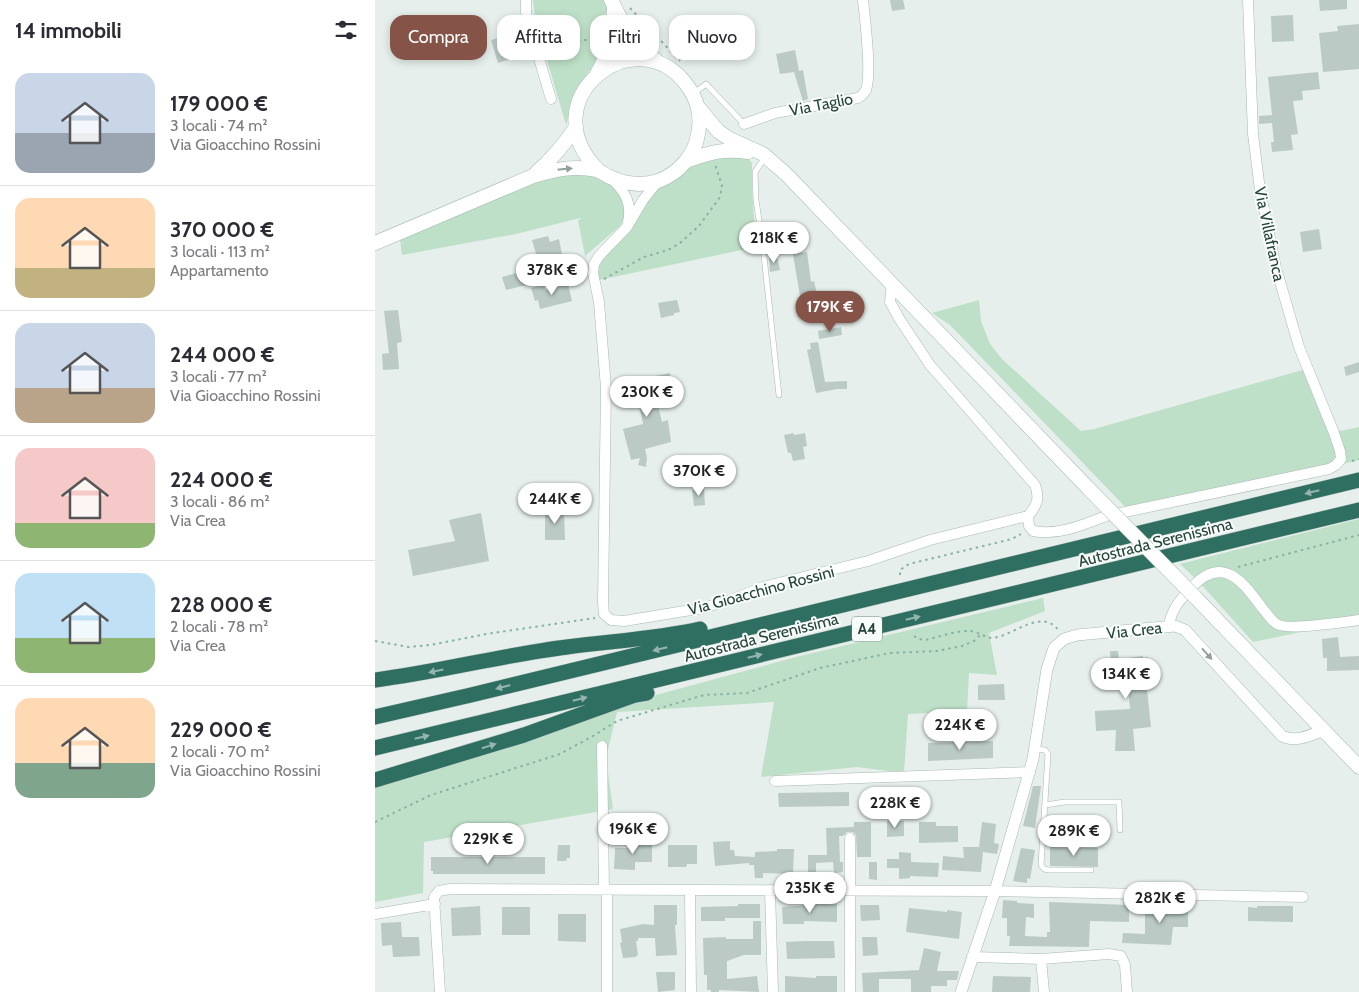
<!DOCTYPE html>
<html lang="it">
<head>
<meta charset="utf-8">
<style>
  body { margin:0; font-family:Cabin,sans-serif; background:#f7f7f7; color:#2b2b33; height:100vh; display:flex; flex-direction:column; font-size:19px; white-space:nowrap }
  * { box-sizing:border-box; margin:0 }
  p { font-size:16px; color:#7c7c81 }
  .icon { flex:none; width:28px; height:28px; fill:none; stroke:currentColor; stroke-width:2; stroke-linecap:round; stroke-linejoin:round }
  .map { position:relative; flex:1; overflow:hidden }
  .panel { display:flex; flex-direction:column; background:#fff; width:375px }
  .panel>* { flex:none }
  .guide { position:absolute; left:15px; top:15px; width:475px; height:45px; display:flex; gap:10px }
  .price { position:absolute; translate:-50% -42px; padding:0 11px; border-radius:18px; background:#fff; color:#222; font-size:16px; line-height:32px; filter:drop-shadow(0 1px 2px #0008) }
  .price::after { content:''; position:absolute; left:50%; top:30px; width:15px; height:11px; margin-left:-8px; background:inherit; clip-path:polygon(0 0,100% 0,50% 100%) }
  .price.active { background:#855347; color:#fff }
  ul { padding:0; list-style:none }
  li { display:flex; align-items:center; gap:15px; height:125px; padding:0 15px }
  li+li { border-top:1px solid #e1e1e2 }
  li span { display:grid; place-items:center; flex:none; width:140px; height:100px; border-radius:15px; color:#555 }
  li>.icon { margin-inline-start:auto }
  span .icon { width:60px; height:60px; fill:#fffc; stroke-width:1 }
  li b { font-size:21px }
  h2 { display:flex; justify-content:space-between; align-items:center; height:60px; padding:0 15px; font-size:21px }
  .pill { padding:0 18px; border-radius:15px; background:#fff; box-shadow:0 2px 8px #0003; font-size:18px; line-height:45px }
  .pill.active { background:#855347; color:#fff }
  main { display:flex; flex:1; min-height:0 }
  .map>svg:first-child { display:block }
  .green { fill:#bfe0c8 }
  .building { fill:#bbcac4 }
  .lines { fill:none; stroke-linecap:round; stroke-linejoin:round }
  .service-casing { stroke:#a8b8b2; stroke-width:6 }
  .minor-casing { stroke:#a8b8b2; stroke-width:11 }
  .tertiary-casing { stroke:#a8b8b2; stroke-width:12 }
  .secondary-casing { stroke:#a4bbb3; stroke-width:15 }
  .motorway-casing { stroke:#c2cac8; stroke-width:16 }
  .path { stroke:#86b3a5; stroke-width:2; stroke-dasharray:2.5 4; stroke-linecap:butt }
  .service { stroke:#fff; stroke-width:5 }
  .minor { stroke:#fff; stroke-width:10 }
  .tertiary { stroke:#fff; stroke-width:11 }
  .secondary { stroke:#fff; stroke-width:14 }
  .motorway { stroke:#2f6f62; stroke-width:15 }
  .secondary-bridge-casing { stroke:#a4bbb3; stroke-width:15; stroke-linecap:butt }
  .secondary-bridge { stroke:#fff; stroke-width:14 }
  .oneway { fill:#92a09c }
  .oneway2 { fill:#93b5ae }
  .labels { text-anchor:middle; stroke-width:4; stroke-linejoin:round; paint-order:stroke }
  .shield { fill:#f7fbf9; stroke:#637a73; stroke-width:1 }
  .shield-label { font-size:15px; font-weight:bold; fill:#24423a }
  .street-label { font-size:16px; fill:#24423a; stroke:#f7fbf9 }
</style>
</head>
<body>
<main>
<section class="panel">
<h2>14 immobili<svg class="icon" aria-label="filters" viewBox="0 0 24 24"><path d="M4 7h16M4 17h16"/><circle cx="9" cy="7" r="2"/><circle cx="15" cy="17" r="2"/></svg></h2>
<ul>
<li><span style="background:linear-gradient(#c9d6e8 60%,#9aa5b1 0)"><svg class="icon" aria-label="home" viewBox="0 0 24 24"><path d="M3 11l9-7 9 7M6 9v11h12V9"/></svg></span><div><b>179 000 €</b><p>3 locali · 74 m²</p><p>Via Gioacchino Rossini</p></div></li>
<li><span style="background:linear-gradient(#ffd9b3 70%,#c2b280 0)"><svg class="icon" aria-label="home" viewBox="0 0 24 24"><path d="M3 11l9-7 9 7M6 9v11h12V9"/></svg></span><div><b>370 000 €</b><p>3 locali · 113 m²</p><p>Appartamento</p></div></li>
<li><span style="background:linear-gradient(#c9d6e8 65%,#b9a48a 0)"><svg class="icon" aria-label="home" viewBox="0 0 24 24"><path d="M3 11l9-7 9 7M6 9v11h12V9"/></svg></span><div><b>244 000 €</b><p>3 locali · 77 m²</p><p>Via Gioacchino Rossini</p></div></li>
<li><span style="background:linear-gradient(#f6c9c9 75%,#8fb573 0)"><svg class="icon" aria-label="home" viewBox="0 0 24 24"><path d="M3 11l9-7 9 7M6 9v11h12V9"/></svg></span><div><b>224 000 €</b><p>3 locali · 86 m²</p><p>Via Crea</p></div></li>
<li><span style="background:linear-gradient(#bfe0f5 65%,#8fb573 0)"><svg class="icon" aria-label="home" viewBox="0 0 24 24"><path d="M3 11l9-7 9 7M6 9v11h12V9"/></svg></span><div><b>228 000 €</b><p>2 locali · 78 m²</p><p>Via Crea</p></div></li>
<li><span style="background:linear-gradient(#ffd9b3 65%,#7fa58c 0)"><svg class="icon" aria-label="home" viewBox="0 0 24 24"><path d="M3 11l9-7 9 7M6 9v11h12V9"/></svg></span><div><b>229 000 €</b><p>2 locali · 70 m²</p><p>Via Gioacchino Rossini</p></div></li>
</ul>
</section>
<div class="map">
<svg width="984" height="992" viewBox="0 0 984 992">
  <rect width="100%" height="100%" fill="#e6efeb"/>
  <path class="green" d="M158,0H231L236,22L225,56L201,91L191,125L160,19Z
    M334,156H371L377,163V188L381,247L224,280L222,269L226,261L278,190Z
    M196,170L219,176L241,186L248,194L250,218L245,226L210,256L203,220L206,219L205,218L141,234L27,255L25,239L157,181Z
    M604,300L606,321L615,344L628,360L706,431L719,429L931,369L942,397L965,431L984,427V460L758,515L575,325L557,313Z
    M984,519V625L936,630L878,642L824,582L805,564Z
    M668,598L670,611L614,633L622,675L594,673L592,711L533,714L529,773L482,767L386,777L399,702L242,712L231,758L238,809L49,842L48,893L0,902V788L4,786L270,698L421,657Z"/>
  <path class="building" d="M515,0H528L530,9L517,11Z
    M944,0H972V9L945,11Z
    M918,15L919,41L897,42L896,16Z
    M984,24V69L948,72L944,33L963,31L962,26Z
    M139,33L146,56L123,63L116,40Z
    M85,35L88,48L71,52L68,38Z
    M420,50L424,71L428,70L433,99L428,101L419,72L405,74L401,54Z
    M943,72L945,89L927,91L928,100L918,101L923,134L916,135L918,150L897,152L896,142H899L897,123L884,124V116L897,115L893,77Z
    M944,229L947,249L928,252L925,232Z
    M173,236L175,242L184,239L187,254L163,261L157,240Z
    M432,252L436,282L439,281L446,312L436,313L435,309L425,311L424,303L426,302L418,254Z
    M402,256L405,270L395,272L394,258Z
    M156,265L160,283L131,290L127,277L149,271L148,266Z
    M193,284L197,301L165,309L163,300L160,301L156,288L169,285L170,290Z
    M302,300L305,312L299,313V315L286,318L283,303Z
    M23,310L27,342L22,343L24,369L8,370L7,354L14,353L9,311Z
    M466,327L467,335L444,339L443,331Z
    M443,342L450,382L472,381V389H462L441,393L432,350L436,349L435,343Z
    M984,362V372L971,376L969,367Z
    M295,373L297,385L277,388L275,390L280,407L283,406L287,422L293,420L296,442L270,449L272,458L271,467L263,465L265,458L256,460L248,429L268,424L263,401L254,402L249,382L258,380V382L275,379V377Z
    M419,433V435L430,433L432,446L428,447L430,459L418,461L416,453H413L409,435Z
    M329,489L330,505L319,506L317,490Z
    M170,509H189L190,540H170Z
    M106,513L114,561L38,576L33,550L80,541L74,520Z
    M963,637L965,657L984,656V670L952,671V658H948L947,639Z
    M735,651H743L744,659L768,656V658L773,657L774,669L770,670L776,727L758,729L760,751H740L741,730L721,731L720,711L755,709L753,686L730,688L728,668L736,667Z
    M629,684L630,700H603V685Z
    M618,741V758L553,761V743Z
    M658,786H666L660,828L648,826Z
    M550,790L551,805L491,806V792Z
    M474,792V806L404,807L403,793Z
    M512,821H529V836L512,837Z
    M479,822H496V857H482L481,835L478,832H472L468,836H464L465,862H468V872L459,873L458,862L441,863V879H433V855H452L451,828L479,827Z
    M544,822H561V826H583V842L544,843Z
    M607,822L621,824L619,843L624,844L622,854L608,852L606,872L567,870L568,856L589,858L588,847H604Z
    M257,840H277V862H260V870L239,869L240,848H257Z
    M355,841V850H359L360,856L380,857V852L402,851V849H419L418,874L388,873V878H380L379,865H374V863L340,866L338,842Z
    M183,845H195V858H192L191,861H182Z
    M293,845H322V864H312L311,867H293Z
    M675,847L723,848V867L675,866Z
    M646,848L660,850L655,879L652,878V883L638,881Z
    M524,852L536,853V862L564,863L563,877L535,876V878L524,879V868H512V859H524Z
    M56,857H170V874H58V871H56Z
    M494,862H502V880L494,879Z
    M628,900L642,901V903L659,904V918L651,917L650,936L672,937V932H675L674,902L754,905V922L715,921L714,947L634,946L635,936H632V918H627Z
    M785,903L813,904V927H798L796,945L747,943L748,933L770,934V904Z
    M363,904H385V918H350V921H326V907L363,906Z
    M439,904H462V922L429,921V924H408L407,907L439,905Z
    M279,905H302V925H300L302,955L281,956L280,938H263V941H261L263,955L261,956V957L248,958L245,943L247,942L245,929L268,924L279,925Z
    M485,905H504L505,920L486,921Z
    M105,906L106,935L77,936L76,908Z
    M882,906H918V922L873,921V907L882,908Z
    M127,907H155V935H127Z
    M534,908L572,912V910L587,912L584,939L531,932Z
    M183,914H211V942L183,941Z
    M378,921H386V955H369L352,961V979L382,976L384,992L344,990V992H336V990H332V975H329L328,938L351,937V939H378Z
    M26,922L27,937H44L45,956L18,957L17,945L7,946L6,923Z
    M487,937H502L503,955L488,956Z
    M430,941H459L460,958L412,959L411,942Z
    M549,948L566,952L562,971H584L582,980H572V986H556V992H536V979H504V992H488L487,973L544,970Z
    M281,972H300V990L283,992Z
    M410,976L441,978V976H462V992H410Z
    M618,976L656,977L655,992H617Z"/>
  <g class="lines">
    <g class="service-casing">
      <path id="service" d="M319,93L331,84L369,124
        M392,158L386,163L380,172L381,200L388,247L404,395
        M660,749L670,750L673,754L666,865L669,869L674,870H716
        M670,805L690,802H744L745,830"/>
    </g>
    <g class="minor-casing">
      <path id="minor" d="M151,0V12L153,21L176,99
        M369,124L400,113L483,98C486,96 489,94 491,90C497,73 490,20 488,0
        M238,180C251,193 257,204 253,222
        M283,181L268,200L252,227L224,256L219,264L218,273L224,302L231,388L228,602L229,614L236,620L249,621L328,608L356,600L388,587L493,561L555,540L653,516C662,506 665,498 660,485L555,365L525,320L515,302L517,283
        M653,516L654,526L658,531C683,536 708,525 731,516L954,469L961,465L966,459L965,451L959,433L924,347L901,268L885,190L878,134L873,0
        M794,626C796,609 806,599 817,587C848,554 868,582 888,609C893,614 897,623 904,625C916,630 969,622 984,620
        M227,746L229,890
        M400,781L655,772
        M475,838V992
        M315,890L316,992
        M395,890L398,992
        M0,914L60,904
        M597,957L666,959L734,954L746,956L750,965L752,992
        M666,959L669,992
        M65,992L59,897L64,891L75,889L614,891L928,897
        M232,992V890"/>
    </g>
    <g class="tertiary-casing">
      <path id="tertiary" d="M586,992L620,891L658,759L672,669L679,648L689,639L702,635L800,626L810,630L907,736C920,743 936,735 949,730"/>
    </g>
    <g class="secondary-casing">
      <path id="secondary" d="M236,0L257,41L264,48L281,60
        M222,74C236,49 237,37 239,9
        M323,107L343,131L353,138L388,154L411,174L714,489
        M311,161C334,153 348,148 373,152
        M161,173C177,159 189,145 201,127
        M0,243L158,176C179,170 199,165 221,170C226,171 230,175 235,177C250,184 267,186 283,181C303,174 320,155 323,134C327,116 322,98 311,84C260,17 154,100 223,170
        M821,598L984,767"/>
    </g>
    <g class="motorway-casing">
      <path id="motorway" d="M0,680C64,672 127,655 192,647C236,641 281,639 325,629
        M0,717L96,695L984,480
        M0,748L984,510
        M0,780L149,735L260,695L272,693"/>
    </g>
    <path class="path" d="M255,8L305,61
      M172,52L210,40L223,41
      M229,279L269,257L293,250L305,243L324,226L345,197L347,186L340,164
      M977,461L984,459
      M863,567L984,535
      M525,575V570L534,564L637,539L646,534
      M539,636L544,639L550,640C564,637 582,630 596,631C604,632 610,638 618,638C640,635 667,607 684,631
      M0,641L34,647L55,645L111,634L220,618
      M0,822L56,795L185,754L218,736L242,721L329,695L372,693L445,668L515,653L562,651L587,646L599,641L606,634"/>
    <use href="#service" class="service"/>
    <use href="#minor" class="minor"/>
    <use href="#tertiary" class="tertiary"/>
    <use href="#secondary" class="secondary"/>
    <use href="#motorway" class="motorway"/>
    <g class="secondary-bridge-casing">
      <path id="secondary-bridge" d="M714,489L821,598"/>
    </g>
    <use href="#secondary-bridge" class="secondary-bridge"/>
  </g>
  <defs><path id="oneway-solid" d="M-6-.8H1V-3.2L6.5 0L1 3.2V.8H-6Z" transform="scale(1.25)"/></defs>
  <g class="oneway">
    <use href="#oneway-solid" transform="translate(190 169) rotate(-6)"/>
    <use href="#oneway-solid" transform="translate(832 654) rotate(48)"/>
  </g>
  <g class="oneway2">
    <use href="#oneway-solid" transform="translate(937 492) rotate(166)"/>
    <use href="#oneway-solid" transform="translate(538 618) rotate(-13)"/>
    <use href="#oneway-solid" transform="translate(285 649) rotate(166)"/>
    <use href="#oneway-solid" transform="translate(380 656) rotate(-14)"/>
    <use href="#oneway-solid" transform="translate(61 671) rotate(168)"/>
    <use href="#oneway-solid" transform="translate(128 687) rotate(166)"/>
    <use href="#oneway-solid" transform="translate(205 699) rotate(-14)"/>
    <use href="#oneway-solid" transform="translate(47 737) rotate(-13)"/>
    <use href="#oneway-solid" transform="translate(114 746) rotate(-17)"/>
  </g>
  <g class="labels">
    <rect class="shield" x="477" y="616.5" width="30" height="25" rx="4"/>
    <g class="shield-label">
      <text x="492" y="634">A4</text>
    </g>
    <g class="street-label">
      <text transform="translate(446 104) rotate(-11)" y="6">Via Taglio</text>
      <text transform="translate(895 234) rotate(78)" y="6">Via Villafranca</text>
      <text transform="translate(780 542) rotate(-14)" y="6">Autostrada Serenissima</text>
      <text transform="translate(386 590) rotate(-15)" y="6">Via Gioacchino Rossini</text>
      <text transform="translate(759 630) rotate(-6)" y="6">Via Crea</text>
      <text transform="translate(386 637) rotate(-14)" y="6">Autostrada Serenissima</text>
    </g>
  </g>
</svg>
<b class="price" style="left:399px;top:264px">218K €</b>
<b class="price" style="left:177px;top:296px">378K €</b>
<b class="price active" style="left:455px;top:333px">179K €</b>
<b class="price" style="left:272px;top:418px">230K €</b>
<b class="price" style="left:324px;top:497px">370K €</b>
<b class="price" style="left:180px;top:525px">244K €</b>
<b class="price" style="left:751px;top:700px">134K €</b>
<b class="price" style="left:585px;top:751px">224K €</b>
<b class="price" style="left:520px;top:829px">228K €</b>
<b class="price" style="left:258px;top:855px">196K €</b>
<b class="price" style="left:699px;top:857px">289K €</b>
<b class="price" style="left:113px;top:865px">229K €</b>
<b class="price" style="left:435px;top:914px">235K €</b>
<b class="price" style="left:785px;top:924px">282K €</b>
<div class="guide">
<a class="pill active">Compra</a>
<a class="pill">Affitta</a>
<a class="pill">Filtri</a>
<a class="pill">Nuovo</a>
</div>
</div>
</main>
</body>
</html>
